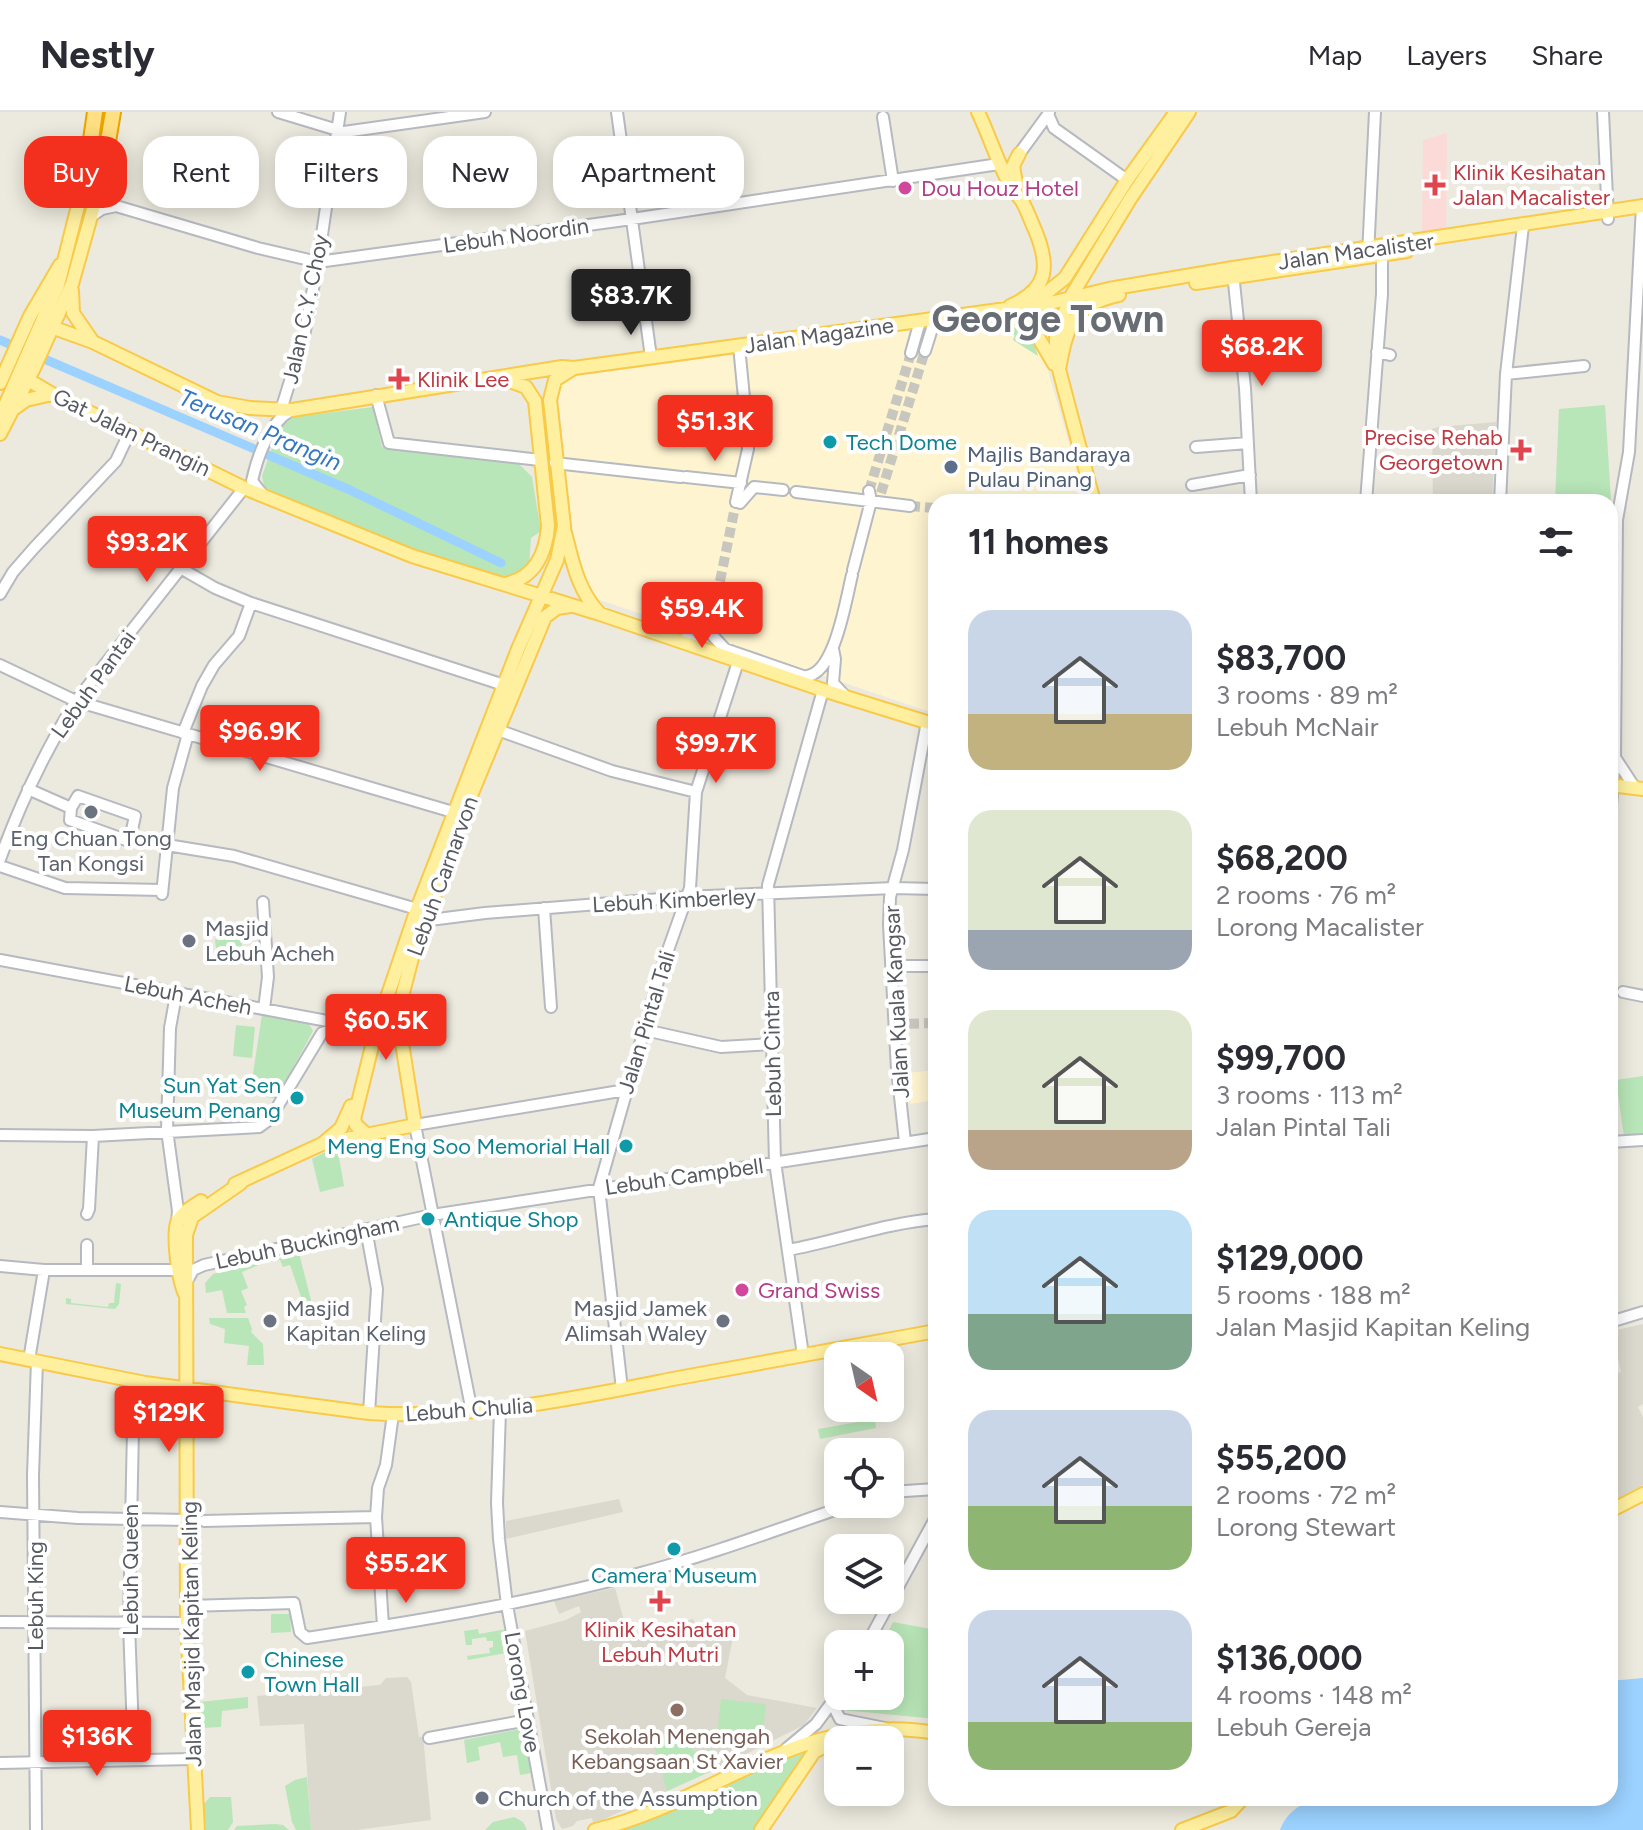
<!DOCTYPE html>
<html lang="en">
<head>
<meta charset="utf-8">
<style>
  body { margin:0; font-family:Figtree,sans-serif; background:#f2f2f3; color:#2b2b33; height:100vh; display:flex; flex-direction:column; font-size:30px; white-space:nowrap }
  * { box-sizing:border-box; margin:0 }
  p { font-size:26px; color:#7c7c81 }
  .icon { flex:none; width:44px; height:44px; fill:none; stroke:currentColor; stroke-width:2; stroke-linecap:round; stroke-linejoin:round }
  .map { position:relative; flex:1; overflow:hidden }
  .panel { position:absolute; left:928px; top:382px; width:690px; height:1312px; display:flex; flex-direction:column; background:#fff; border-radius:24px; box-shadow:0 4px 20px #0003 }
  .panel>* { flex:none }
  .guide { position:absolute; left:24px; top:24px; width:760px; height:72px; display:flex; gap:16px }
  .needle { width:52px; rotate:146deg }
  .buttons { position:absolute; left:824px; top:1230px; display:grid; gap:16px }
  .buttons a { display:grid; place-items:center; width:80px; height:80px; border-radius:16px; background:#fff; box-shadow:0 4px 20px #0003; font-size:40px }
  .price { position:absolute; translate:-50% -68px; padding:0 18px; border-radius:8px; background:#f3301d; color:#fff; font-size:26px; line-height:52px; filter:drop-shadow(0 2px 4px #0008) }
  .price::after { content:''; position:absolute; left:50%; top:48px; width:24px; height:18px; margin-left:-12px; background:inherit; clip-path:polygon(0 0,100% 0,50% 100%) }
  .price.selected { background:#222; color:#fff }
  ul { padding:0; list-style:none }
  li { display:flex; align-items:center; gap:24px; height:200px; padding:0 40px }
  li span { display:grid; place-items:center; flex:none; width:224px; height:160px; border-radius:24px; color:#555 }
  li>.icon { margin-inline-start:auto }
  span .icon { width:96px; height:96px; fill:#fffc; stroke-width:1 }
  li b { font-size:34px }
  h2 { display:flex; justify-content:space-between; align-items:center; height:96px; padding:0 40px; font-size:34px }
  .pill { padding:0 28px; border-radius:24px; background:#fff; box-shadow:0 4px 20px #0003; font-size:28px; line-height:72px }
  .pill.selected { background:#f3301d; color:#fff }
  header { display:flex; align-items:center; gap:48px; box-sizing:border-box; height:112px; padding:0 40px; background:#fff; border-bottom:2px solid #e1e1e2 }
  header strong { font-size:38px }
  nav { display:flex; gap:44px; margin-inline-start:auto; font-size:28px }
  .map>svg:first-child { display:block }
  .commercial { fill:#fff4d0 }
  .education { fill:#dbd8cd }
  .medical { fill:#fcdad7 }
  .green { fill:#b8e6b8 }
  .water { fill:#9bd2ff }
  .lines { fill:none; stroke-linecap:round; stroke-linejoin:round }
  .canal { stroke:#9bd2ff; stroke-width:9 }
  .minor-tunnel { stroke:#c7c6bf; stroke-width:10; stroke-dasharray:10 5; stroke-linecap:butt }
  .minor-casing { stroke:#b6b9bf; stroke-width:14 }
  .major-casing { stroke:#f9ca49; stroke-width:16 }
  .highway-casing { stroke:#eaa300; stroke-width:18 }
  .minor { stroke:#fff; stroke-width:10 }
  .major { stroke:#fff0a0; stroke-width:12 }
  .highway { stroke:#ffe082; stroke-width:14 }
  .health-dot { fill:#e0444e; stroke:#fff; stroke-width:3 }
  .hotel-dot { fill:#d1479c; stroke:#fff; stroke-width:3 }
  .culture-dot { fill:#0f9aa8; stroke:#fff; stroke-width:3 }
  .service-dot { fill:#5c6f8a; stroke:#fff; stroke-width:3 }
  .worship-dot { fill:#6b7280; stroke:#fff; stroke-width:3 }
  .education-dot { fill:#8d6e63; stroke:#fff; stroke-width:3 }
  .labels { text-anchor:middle; stroke-width:8; stroke-linejoin:round; paint-order:stroke }
  .health-label { font-size:22px; fill:#be3a42; stroke:#fff; text-anchor:start }
  .hotel-label { font-size:22px; fill:#b23c85; stroke:#fff; text-anchor:start }
  .street-label { font-size:22px; fill:#575b61; stroke:#fff }
  .culture-label { font-size:22px; fill:#0d838f; stroke:#fff; text-anchor:start }
  .service-label { font-size:22px; fill:#4e5e75; stroke:#fff; text-anchor:start }
  .worship-label { font-size:22px; fill:#5b616d; stroke:#fff; text-anchor:start }
  .education-label { font-size:22px; fill:#785e54; stroke:#fff }
  .water-label { font-size:24px; font-style:italic; fill:#3578bf; stroke:#fff }
  .town-label { font-size:38px; font-weight:bold; fill:#686d73; stroke:#fff }
</style>
</head>
<body>
<header>
<strong>Nestly</strong>
<nav><a>Map</a><a>Layers</a><a>Share</a></nav>
</header>
<div class="map">
<svg width="1643" height="1718" viewBox="0 0 1643 1718">
  <rect width="100%" height="100%" fill="#ece9de"/>
  <path class="commercial" d="M1003,210H1020L1040,231L1086,390H936V602L591,485L581,457L571,408L558,281L563,269L570,265L901,219H940Z
    M936,958V988L910,992L907,961Z"/>
  <path class="education" d="M1496,310L1492,390H1433L1432,317L1439,315Z
    M1643,1212V1292L1638,1295L1643,1305V1373L1610,1390V1263L1621,1260L1612,1219Z
    M619,1387L623,1400L506,1427V1409Z
    M615,1476L628,1523L693,1507L700,1521L736,1510L725,1566L747,1583L817,1596L804,1613L716,1657L602,1708L593,1710L592,1706L577,1709L573,1714L562,1717L556,1707L525,1519L566,1508L581,1500L579,1494L559,1502L554,1489Z
    M386,1566L407,1565L411,1570L419,1625H423L424,1634L431,1708L357,1718H311L304,1612L260,1614L257,1584L380,1573Z"/>
  <path class="medical" d="M1447,21L1446,117L1422,120L1423,28Z"/>
  <path class="green" d="M1011,215C1030,217 1033,226 1038,244L1013,228L1015,223H1006L997,218Z
    M1605,293L1611,388L1555,390L1559,297Z
    M373,295L382,335L516,349L532,365L541,419L531,426L529,455L523,463L498,466L420,442L265,378L262,364L279,316L293,305Z
    M241,825L243,846L228,847L226,836L216,837L215,827Z
    M398,861L401,862L394,905L395,935L378,931Z
    M262,903L309,912L313,919L276,987L250,981Z
    M236,913L255,915L252,946L233,944Z
    M1643,964V1023L1624,1025L1616,968Z
    M337,1034L344,1074L320,1080L312,1047Z
    M299,1141L315,1204L308,1205L290,1153L283,1155L280,1148L270,1150L269,1148Z
    M264,1149V1151L242,1160L248,1176L241,1179L247,1193L244,1195L246,1201H227L222,1178L206,1181L205,1171L213,1162Z
    M116,1171L121,1172L119,1192L115,1197L66,1192V1186L71,1187V1191L108,1195L109,1191H114Z
    M209,1206H248L252,1217L251,1220L263,1232L264,1253H247L249,1234L224,1231L225,1217L210,1212Z
    M875,1307L876,1316L820,1327L818,1317Z
    M271,1502H290L291,1520L271,1521Z
    M893,1510L936,1518V1607L843,1598L851,1584H890V1532H882Z
    M478,1517L479,1522L507,1517L511,1540L468,1548L467,1544L490,1541L489,1536L493,1535V1529H487L486,1525L472,1527V1533H466L464,1519Z
    M248,1585V1596L222,1599L221,1615L201,1616L199,1590Z
    M721,1587L766,1592L762,1629L717,1624Z
    M521,1617L524,1619L531,1661L520,1663L517,1643L503,1645L500,1630L478,1635L480,1648L467,1651L464,1628Z
    M691,1622L692,1638L695,1640L712,1637L716,1657L667,1679L653,1629Z
    M823,1629L761,1718H614Z
    M307,1665L311,1718H296L292,1710L285,1674L295,1668Z
    M210,1685H231L233,1710L228,1718H206L204,1692Z
    M514,1705L523,1710L527,1718H485L493,1710Z
    M275,1712L283,1713L289,1718H234L237,1714Z"/>
  <path class="water" d="M1643,1566V1718H1280C1287,1700 1300,1692 1318,1686H1610V1569Z"/>
  <g class="lines">
    <path class="canal" d="M0,228L350,378L501,451"/>
    <path class="minor-tunnel" d="M869,379L911,241
      M881,381L925,239
      M910,394L936,396
      M717,484L736,390
      M894,912L936,911"/>
    <g class="minor-casing">
      <path id="minor" d="M278,0L344,20L485,0
        M617,0L651,245
        M1603,0L1608,107
        M1048,2L1054,16L1127,68
        M883,5L893,69
        M1019,42L1049,1
        M102,65L107,81L116,94
        M93,103L102,97L116,94L258,136L318,150L632,107L999,52
        M1368,143L1375,0
        M1233,161L1245,276L1251,390
        M739,234L746,306
        M925,239L935,207
        M1377,240L1390,243
        M911,241L920,209
        M1506,262L1584,254
        M376,283L389,331L540,348
        M281,298L304,224L318,150L340,0
        M1196,335L1248,331
        M555,351L681,365
        M686,365L741,371
        M1192,373L1250,363
        M796,380L910,394
        M263,383L252,369C257,346 269,311 290,299
        M736,390L748,337L747,312
        M1366,390L1382,182V137
        M1500,390L1506,262L1523,114
        M740,391L754,375L783,378
        M182,457L215,476L251,491L504,573
        M853,458L871,389L869,379
        M0,482L13,460L34,436L116,349L125,330L127,317
        M709,515L713,524L725,537L803,564C834,568 846,487 852,463
        M709,515L717,484
        M679,528L692,526L709,515
        M833,537L835,547L833,571L845,584
        M0,553L76,589L453,700
        M498,618L612,659L696,680
        M183,621L202,574L214,553L239,524L251,491
        M1616,647L1635,676
        M28,677L71,696
        M78,684L135,704L130,727L126,728L70,708L71,696Z
        M1610,706L1615,645L1617,408L1629,340L1642,94
        M167,733L234,744L417,797
        M0,747C20,692 45,639 76,589L244,376
        M0,754L65,776L162,778
        M162,782L173,676L188,622
        M263,790L268,865L264,897
        M544,796L551,895
        M422,809L485,801L686,785L893,776L936,777
        M0,848L376,918
        M892,854H936
        M1623,880L1643,884
        M176,883L170,916L167,1018L178,1099L177,1111
        M645,918L721,935L772,932
        M0,1023L93,1024L259,1015L270,1007L322,921L348,912
        M905,1030L897,957L889,813L890,785L903,738L927,610
        M1610,1030L1643,1028
        M87,1102L89,1097L93,1024
        M366,1117L377,1177L369,1301
        M788,1138C838,1129 885,1111 936,1107
        M0,1154L44,1158H179
        M87,1158V1133
        M188,1167L193,1158L204,1153L432,1103L936,1026
        M1610,1210L1643,1200
        M803,1243L775,1050L768,773L823,578
        M29,1248L44,1158
        M622,1277L599,1076L662,855L690,776L696,680L738,550
        M500,1298L497,1391L499,1427L507,1493L548,1718
        M472,1300L415,1013L626,978
        M890,1380L936,1377
        M0,1400L78,1406L188,1408
        M204,1409L376,1405
        M188,1494L294,1491L300,1520L307,1526C418,1509 529,1491 637,1462C710,1443 781,1416 852,1392
        M0,1510L187,1511
        M383,1514L376,1405L378,1376L386,1353L393,1302
        M867,1532L936,1405
        M837,1585L836,1599L840,1607L885,1616
        M429,1626L528,1608
        M786,1637L816,1612L838,1582
        M134,1648L129,1512L134,1268
        M0,1651L193,1647
        M36,1718L33,1363L37,1249"/>
    </g>
    <g class="major-casing">
      <path id="major" d="M978,0C989,23 996,46 1008,69C1012,77 1017,82 1022,89C1027,98 1031,109 1035,118C1050,154 1049,177 1010,194
        M1016,71L1013,54L1019,42
        M1196,171L1407,139
        M72,179L73,201L93,230
        M1035,190L1065,166L1127,68L1176,0
        M1002,199L1031,213L1054,252
        M43,212L93,230L217,290L250,296L292,298L562,255L574,256L1050,191L1109,177L1233,156L1643,94
        M1059,257C1067,215 1072,193 1119,183
        M20,263L52,282L244,376L412,444L600,502L823,578L936,613
        M504,267L526,275L535,289L548,414C546,441 535,466 505,472
        M0,271L30,204L60,153
        M15,296L26,288L52,282
        M0,305L58,173L86,62
        M0,322L34,256L72,172L102,65
        M1094,390L1056,246V224L1070,186L1130,87L1189,0
        M564,417C572,447 577,478 600,502
        M1610,673L1643,677
        M366,1022L356,1013L354,1007L376,918L417,797L518,537L557,448L564,414L550,288L555,268L574,256
        M322,1032L415,1013L398,906L400,892L412,846L465,698L545,505L557,496L570,494
        M235,1072L322,1032L341,1016L351,994
        M185,1182C178,1167 173,1126 177,1111C180,1102 193,1094 201,1089
        M0,1242L145,1271L369,1301C474,1308 576,1286 678,1266C764,1250 850,1234 936,1219
        M1610,1399L1643,1382
        M198,1718L187,1511L186,1123L192,1105L241,1071
        M595,1718C715,1690 802,1597 936,1621
        M761,1718L814,1640L837,1628
        M1182,1718L1231,1699L1243,1686"/>
    </g>
    <g class="highway-casing">
      <path id="highway" d="M86,62L95,0
        M102,65L113,0"/>
    </g>
    <use href="#minor" class="minor"/>
    <use href="#major" class="major"/>
    <use href="#highway" class="highway"/>
  </g>
  <g class="health-dot">
    <path d="M1431 61h8v8h8v8h-8v8h-8v-8h-8v-8h8z"/>
    <path d="M395 255h8v8h8v8h-8v8h-8v-8h-8v-8h8z"/>
    <path d="M1517 326h8v8h8v8h-8v8h-8v-8h-8v-8h8z"/>
    <path d="M656 1477h8v8h8v8h-8v8h-8v-8h-8v-8h8z"/>
  </g>
  <g class="hotel-dot">
    <circle cx="905" cy="76" r="8"/>
    <circle cx="742" cy="1178" r="8"/>
  </g>
  <g class="culture-dot">
    <circle cx="830" cy="330" r="8"/>
    <circle cx="297" cy="986" r="8"/>
    <circle cx="626" cy="1034" r="8"/>
    <circle cx="428" cy="1107" r="8"/>
    <circle cx="674" cy="1437" r="8"/>
    <circle cx="248" cy="1560" r="8"/>
  </g>
  <circle class="service-dot" cx="951" cy="355" r="8"/>
  <g class="worship-dot">
    <circle cx="91" cy="700" r="8"/>
    <circle cx="189" cy="829" r="8"/>
    <circle cx="270" cy="1209" r="8"/>
    <circle cx="723" cy="1209" r="8"/>
    <circle cx="482" cy="1686" r="8"/>
  </g>
  <circle class="education-dot" cx="677" cy="1598" r="8"/>
  <g class="labels">
    <g class="health-label">
      <text x="1453" y="68">Klinik Kesihatan<tspan x="1453" dy="25">Jalan Macalister</tspan></text>
      <text x="417" y="275">Klinik Lee</text>
      <text x="1503" y="333" text-anchor="end">Precise Rehab<tspan x="1503" dy="25">Georgetown</tspan></text>
      <text x="660" y="1525" text-anchor="middle">Klinik Kesihatan<tspan x="660" dy="25">Lebuh Mutri</tspan></text>
    </g>
    <g class="hotel-label">
      <text x="921" y="84">Dou Houz Hotel</text>
      <text x="758" y="1186">Grand Swiss</text>
    </g>
    <g class="street-label">
      <text transform="translate(516 123) rotate(-8)" y="8">Lebuh Noordin</text>
      <text transform="translate(1356 139) rotate(-8)" y="8">Jalan Macalister</text>
      <text transform="translate(305 197) rotate(-78)" y="8">Jalan C.Y. Choy</text>
      <text transform="translate(819 223) rotate(-8)" y="8">Jalan Magazine</text>
      <text transform="translate(132 320) rotate(26)" y="8">Gat Jalan Prangin</text>
      <text transform="translate(93 572) rotate(-54)" y="8">Lebuh Pantai</text>
      <text transform="translate(442 764) rotate(-70)" y="8">Lebuh Carnarvon</text>
      <text transform="translate(674 788) rotate(-3)" y="8">Lebuh Kimberley</text>
      <text transform="translate(188 883) rotate(11)" y="8">Lebuh Acheh</text>
      <text transform="translate(896 890) rotate(-93)" y="8">Jalan Kuala Kangsar</text>
      <text transform="translate(646 910) rotate(-73)" y="8">Jalan Pintal Tali</text>
      <text transform="translate(772 942) rotate(-91)" y="8">Lebuh Cintra</text>
      <text transform="translate(684 1064) rotate(-8)" y="8">Lebuh Campbell</text>
      <text transform="translate(307 1130) rotate(-12)" y="8">Lebuh Buckingham</text>
      <text transform="translate(469 1297) rotate(-4)" y="8">Lebuh Chulia</text>
      <text transform="translate(130 1458) rotate(-90)" y="8">Lebuh Queen</text>
      <text transform="translate(35 1484) rotate(-90)" y="8">Lebuh King</text>
      <text transform="translate(191 1522) rotate(-91)" y="8">Jalan Masjid Kapitan Keling</text>
      <text transform="translate(523 1580) rotate(80)" y="8">Lorong Love</text>
    </g>
    <g class="culture-label">
      <text x="846" y="338">Tech Dome</text>
      <text x="281" y="981" text-anchor="end">Sun Yat Sen<tspan x="281" dy="25">Museum Penang</tspan></text>
      <text x="610" y="1042" text-anchor="end">Meng Eng Soo Memorial Hall</text>
      <text x="444" y="1115">Antique Shop</text>
      <text x="674" y="1471" text-anchor="middle">Camera Museum</text>
      <text x="264" y="1555">Chinese<tspan x="264" dy="25">Town Hall</tspan></text>
    </g>
    <g class="service-label">
      <text x="967" y="350">Majlis Bandaraya<tspan x="967" dy="25">Pulau Pinang</tspan></text>
    </g>
    <g class="worship-label">
      <text x="91" y="734" text-anchor="middle">Eng Chuan Tong<tspan x="91" dy="25">Tan Kongsi</tspan></text>
      <text x="205" y="824">Masjid<tspan x="205" dy="25">Lebuh Acheh</tspan></text>
      <text x="286" y="1204">Masjid<tspan x="286" dy="25">Kapitan Keling</tspan></text>
      <text x="707" y="1204" text-anchor="end">Masjid Jamek<tspan x="707" dy="25">Alimsah Waley</tspan></text>
      <text x="498" y="1694">Church of the Assumption</text>
    </g>
    <g class="education-label">
      <text x="677" y="1632">Sekolah Menengah<tspan x="677" dy="25">Kebangsaan St Xavier</tspan></text>
    </g>
    <g class="water-label">
      <text transform="translate(260 318) rotate(23)" y="8">Terusan Prangin</text>
    </g>
    <g class="town-label">
      <text x="1048" y="220">George Town</text>
    </g>
  </g>
</svg>
<div class="buttons">
<a><svg class="needle" viewBox="-14 -14 28 28"><path d="M0-13l5 13h-10z" fill="#e53935"/><path d="M0 13l5-13h-10z" fill="#7c7c81"/></svg></a>
<a><svg class="icon" aria-label="locate" viewBox="0 0 24 24"><circle cx="12" cy="12" r="6"/><path d="M12 2v4M12 18v4M2 12h4M18 12h4"/></svg></a>
<a><svg class="icon" aria-label="layers" viewBox="0 0 24 24"><path d="M12 4l9 5-9 5-9-5zM3 14l9 5 9-5"/></svg></a>
<a>+</a>
<a>−</a>
</div>
<b class="price selected" style="left:631px;top:225px">$83.7K</b>
<b class="price" style="left:1262px;top:276px">$68.2K</b>
<b class="price" style="left:715px;top:351px">$51.3K</b>
<b class="price" style="left:147px;top:472px">$93.2K</b>
<b class="price" style="left:702px;top:538px">$59.4K</b>
<b class="price" style="left:260px;top:661px">$96.9K</b>
<b class="price" style="left:716px;top:673px">$99.7K</b>
<b class="price" style="left:386px;top:950px">$60.5K</b>
<b class="price" style="left:169px;top:1342px">$129K</b>
<b class="price" style="left:406px;top:1493px">$55.2K</b>
<b class="price" style="left:97px;top:1666px">$136K</b>
<div class="guide">
<a class="pill selected">Buy</a>
<a class="pill">Rent</a>
<a class="pill">Filters</a>
<a class="pill">New</a>
<a class="pill">Apartment</a>
</div>
<section class="panel">
<h2>11 homes<svg class="icon" aria-label="filters" viewBox="0 0 24 24"><path d="M4 7h16M4 17h16"/><circle cx="9" cy="7" r="2"/><circle cx="15" cy="17" r="2"/></svg></h2>
<ul>
<li><span style="background:linear-gradient(#c9d6e8 65%,#c2b280 0)"><svg class="icon" aria-label="home" viewBox="0 0 24 24"><path d="M3 11l9-7 9 7M6 9v11h12V9"/></svg></span><div><b>$83,700</b><p>3 rooms · 89 m²</p><p>Lebuh McNair</p></div></li>
<li><span style="background:linear-gradient(#dfe7d0 75%,#9aa5b1 0)"><svg class="icon" aria-label="home" viewBox="0 0 24 24"><path d="M3 11l9-7 9 7M6 9v11h12V9"/></svg></span><div><b>$68,200</b><p>2 rooms · 76 m²</p><p>Lorong Macalister</p></div></li>
<li><span style="background:linear-gradient(#dfe7d0 75%,#b9a48a 0)"><svg class="icon" aria-label="home" viewBox="0 0 24 24"><path d="M3 11l9-7 9 7M6 9v11h12V9"/></svg></span><div><b>$99,700</b><p>3 rooms · 113 m²</p><p>Jalan Pintal Tali</p></div></li>
<li><span style="background:linear-gradient(#bfe0f5 65%,#7fa58c 0)"><svg class="icon" aria-label="home" viewBox="0 0 24 24"><path d="M3 11l9-7 9 7M6 9v11h12V9"/></svg></span><div><b>$129,000</b><p>5 rooms · 188 m²</p><p>Jalan Masjid Kapitan Keling</p></div></li>
<li><span style="background:linear-gradient(#c9d6e8 60%,#8fb573 0)"><svg class="icon" aria-label="home" viewBox="0 0 24 24"><path d="M3 11l9-7 9 7M6 9v11h12V9"/></svg></span><div><b>$55,200</b><p>2 rooms · 72 m²</p><p>Lorong Stewart</p></div></li>
<li><span style="background:linear-gradient(#c9d6e8 70%,#8fb573 0)"><svg class="icon" aria-label="home" viewBox="0 0 24 24"><path d="M3 11l9-7 9 7M6 9v11h12V9"/></svg></span><div><b>$136,000</b><p>4 rooms · 148 m²</p><p>Lebuh Gereja</p></div></li>
</ul>
</section>
</div>
</body>
</html>
